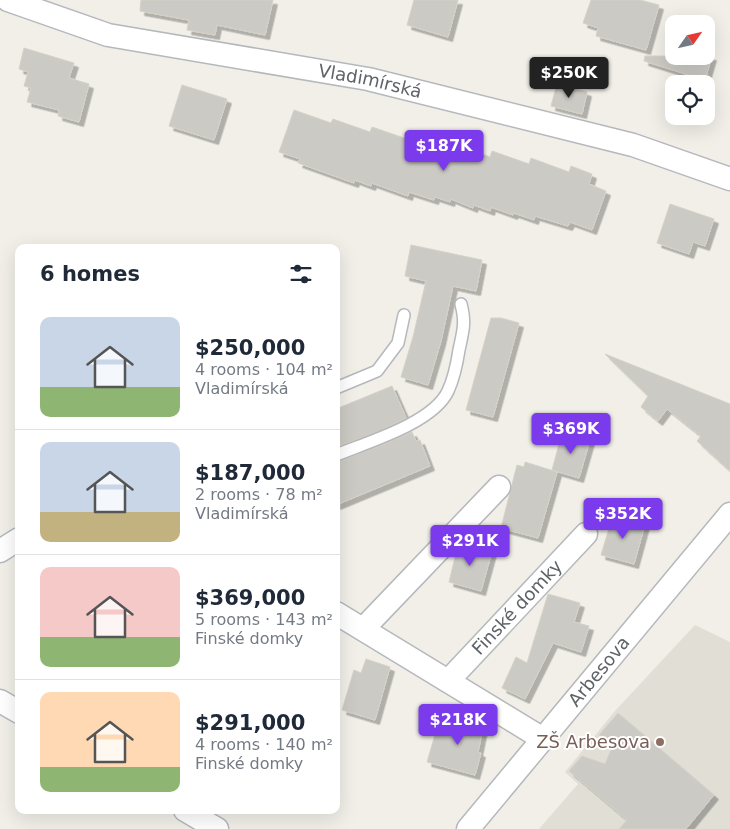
<!DOCTYPE html>
<html lang="en">
<head>
<meta charset="utf-8">
<style>
  body { margin:0; font-family:"DejaVu Sans",sans-serif; background:#f6f6f7; color:#1f2937; height:100vh; display:flex; flex-direction:column; font-size:19px; white-space:nowrap }
  * { box-sizing:border-box; margin:0 }
  p { font-size:16px; color:#747a83 }
  .icon { flex:none; width:28px; height:28px; fill:none; stroke:currentColor; stroke-width:2; stroke-linecap:round; stroke-linejoin:round }
  .map { position:relative; flex:1; overflow:hidden }
  .sheet { position:absolute; left:15px; top:244px; width:325px; height:570px; display:flex; flex-direction:column; background:#fff; border-radius:10px; box-shadow:0 5px 20px #0002 }
  .sheet>* { flex:none }
  .needle { width:32px; rotate:56deg }
  .fabs { position:absolute; left:665px; top:15px; display:grid; gap:10px }
  .fabs a { display:grid; place-items:center; width:50px; height:50px; border-radius:10px; background:#fff; box-shadow:0 5px 20px #0002; font-size:25px }
  .price { position:absolute; translate:-50% -42px; padding:0 11px; border-radius:5px; background:#7c3aed; color:#fff; font-size:16px; line-height:32px; filter:drop-shadow(0 1px 2px #0008) }
  .price::after { content:''; position:absolute; left:50%; top:30px; width:15px; height:11px; margin-left:-8px; background:inherit; clip-path:polygon(0 0,100% 0,50% 100%) }
  .price.on { background:#222; color:#fff }
  ul { padding:0; list-style:none }
  li { display:flex; align-items:center; gap:15px; height:125px; padding:0 25px }
  li+li { border-top:1px solid #e0e1e3 }
  li span { display:grid; place-items:center; flex:none; width:140px; height:100px; border-radius:10px; color:#555 }
  li>.icon { margin-inline-start:auto }
  span .icon { width:60px; height:60px; fill:#fffc; stroke-width:1 }
  li b { font-size:21px }
  h2 { display:flex; justify-content:space-between; align-items:center; height:60px; padding:0 25px; font-size:21px }
  .map>svg:first-child { display:block }
  .education { fill:#e1ded6 }
  .building { fill:#cccac5; stroke:#d6d1c6; filter:url(#shadow) }
  .lines { fill:none; stroke-linecap:round; stroke-linejoin:round }
  .lane-casing { stroke:#b5b8bc; stroke-width:14 }
  .street-casing { stroke:#b5b8bc; stroke-width:25 }
  .lane { stroke:#fff; stroke-width:11 }
  .street { stroke:#fff; stroke-width:22 }
  .education-dot { fill:#8d6e63; stroke:#fff; stroke-width:2 }
  .labels { text-anchor:middle; stroke-width:4; stroke-linejoin:round; paint-order:stroke }
  .street-label { font-size:18px; fill:#5f6368; stroke:#fff }
  .education-label { font-size:18px; fill:#785e54; stroke:#fff; text-anchor:end }
</style>
</head>
<body>
<div class="map">
<svg width="730" height="829" viewBox="0 0 730 829">
  <defs>
    <filter id="shadow"><feDropShadow dx="4.5" dy="4.5" stdDeviation="0" flood-color="#0004"/></filter>
  </defs>
  <rect width="100%" height="100%" fill="#f1efe8"/>
  <path class="education" d="M695,625L730,642V829H539L578,784L565,772L615,711Z"/>
  <path class="building" d="M141,0H273L265,35L217,25L215,35L187,30L189,20L140,11Z
    M414,0H458L448,37L407,25Z
    M591,0H640L659,5L646,50L596,36L598,28L583,23Z
    M24,48L74,63L69,78L89,84L79,122L58,116L59,110L27,102L31,88L24,86L28,72L19,69Z
    M645,56H712L705,80L644,61Z
    M557,84L587,92L582,114L551,106Z
    M182,85L227,99L214,140L169,126Z
    M294,110L331,123L333,119L370,132L372,127L410,140L411,135L450,150L453,143L490,157L492,151L529,164L531,158L569,172L571,166L592,174L589,184L606,191L592,230L570,222L568,226L535,216L534,220L514,213L513,215L491,207L490,211L474,205L473,208L451,199L450,202L435,197L434,200L409,192L408,196L372,183L371,186L355,180L354,183L298,163L300,159L279,152Z
    M670,204L714,219L705,246L693,242L689,254L657,243Z
    M411,245L482,260L476,291L453,286L441,341L428,385L401,377L413,337L426,281L405,276Z
    M491,318H501L519,323L493,417L466,410Z
    M605,354L730,404V471L697,441L701,436L667,409L658,421L641,407L648,396Z
    M392,386L406,418L379,431L336,447V409Z
    M412,432L416,441L420,440L430,466L336,505V462L385,444Z
    M562,433L590,440L579,478L552,470Z
    M525,462L557,472L538,538L501,528L517,465L524,467Z
    M613,515L645,524L634,564L601,555Z
    M464,543L492,551L481,591L449,582L457,549Z
    M548,594L580,603L574,622L589,626L581,652L553,643L525,699L502,688L516,657L527,663Z
    M366,659L390,667L375,720L342,710L354,670L361,673Z
    M618,713L714,795L686,829H619L627,820L569,771L582,756L605,764L614,743L599,735Z
    M463,715L484,723L478,752L481,753L475,775L427,762L439,721L460,727Z"/>
  <g class="lines">
    <g class="lane-casing">
      <path id="lane" d="M336,388L377,371L398,343L404,315
        M336,455C368,442 433,423 448,391C454,378 457,363 459,350C463,331 466,323 461,304"/>
    </g>
    <g class="street-casing">
      <g id="street">
        <path id="s1" d="M8,0L108,35L368,79L633,145L730,179"/>
        <path d="M0,551L19,539"/>
        <path d="M336,613L543,739"/>
        <path d="M364,628L499,487"/>
        <path id="s2" d="M448,681L586,534"/>
        <path d="M0,701L19,712"/>
        <path d="M185,810L217,829"/>
        <path id="s3" d="M468,829L730,514"/>
      </g>
    </g>
    <use href="#lane" class="lane"/>
    <use href="#street" class="street"/>
  </g>
  <circle class="education-dot" cx="660" cy="742" r="5"/>
  <g class="labels">
    <g class="street-label">
      <text dy="6" stroke="none"><textPath href="#s1" startOffset="372">Vladimírská</textPath></text>
      <text dy="6" stroke="none"><textPath href="#s2" startOffset="101">Finské domky</textPath></text>
      <text dy="6" stroke="none"><textPath href="#s3" startOffset="205">Arbesova</textPath></text>
    </g>
    <g class="education-label">
      <text x="650" y="748">ZŠ Arbesova</text>
    </g>
  </g>
</svg>
<div class="fabs">
<a><svg class="needle" viewBox="-14 -14 28 28"><path d="M0-13l5 13h-10z" fill="#e53935"/><path d="M0 13l5-13h-10z" fill="#747a83"/></svg></a>
<a><svg class="icon" aria-label="locate" viewBox="0 0 24 24"><circle cx="12" cy="12" r="6"/><path d="M12 2v4M12 18v4M2 12h4M18 12h4"/></svg></a>
</div>
<b class="price on" style="left:569px;top:99px">$250K</b>
<b class="price" style="left:444px;top:172px">$187K</b>
<b class="price" style="left:571px;top:455px">$369K</b>
<b class="price" style="left:623px;top:540px">$352K</b>
<b class="price" style="left:470px;top:567px">$291K</b>
<b class="price" style="left:458px;top:746px">$218K</b>
<section class="sheet">
<h2>6 homes<svg class="icon" aria-label="filters" viewBox="0 0 24 24"><path d="M4 7h16M4 17h16"/><circle cx="9" cy="7" r="2"/><circle cx="15" cy="17" r="2"/></svg></h2>
<ul>
<li><span style="background:linear-gradient(#c9d6e8 70%,#8fb573 0)"><svg class="icon" aria-label="home" viewBox="0 0 24 24"><path d="M3 11l9-7 9 7M6 9v11h12V9"/></svg></span><div><b>$250,000</b><p>4 rooms · 104 m²</p><p>Vladimírská</p></div></li>
<li><span style="background:linear-gradient(#c9d6e8 70%,#c2b280 0)"><svg class="icon" aria-label="home" viewBox="0 0 24 24"><path d="M3 11l9-7 9 7M6 9v11h12V9"/></svg></span><div><b>$187,000</b><p>2 rooms · 78 m²</p><p>Vladimírská</p></div></li>
<li><span style="background:linear-gradient(#f6c9c9 70%,#8fb573 0)"><svg class="icon" aria-label="home" viewBox="0 0 24 24"><path d="M3 11l9-7 9 7M6 9v11h12V9"/></svg></span><div><b>$369,000</b><p>5 rooms · 143 m²</p><p>Finské domky</p></div></li>
<li><span style="background:linear-gradient(#ffd9b3 75%,#8fb573 0)"><svg class="icon" aria-label="home" viewBox="0 0 24 24"><path d="M3 11l9-7 9 7M6 9v11h12V9"/></svg></span><div><b>$291,000</b><p>4 rooms · 140 m²</p><p>Finské domky</p></div></li>
</ul>
</section>
</div>
</body>
</html>
